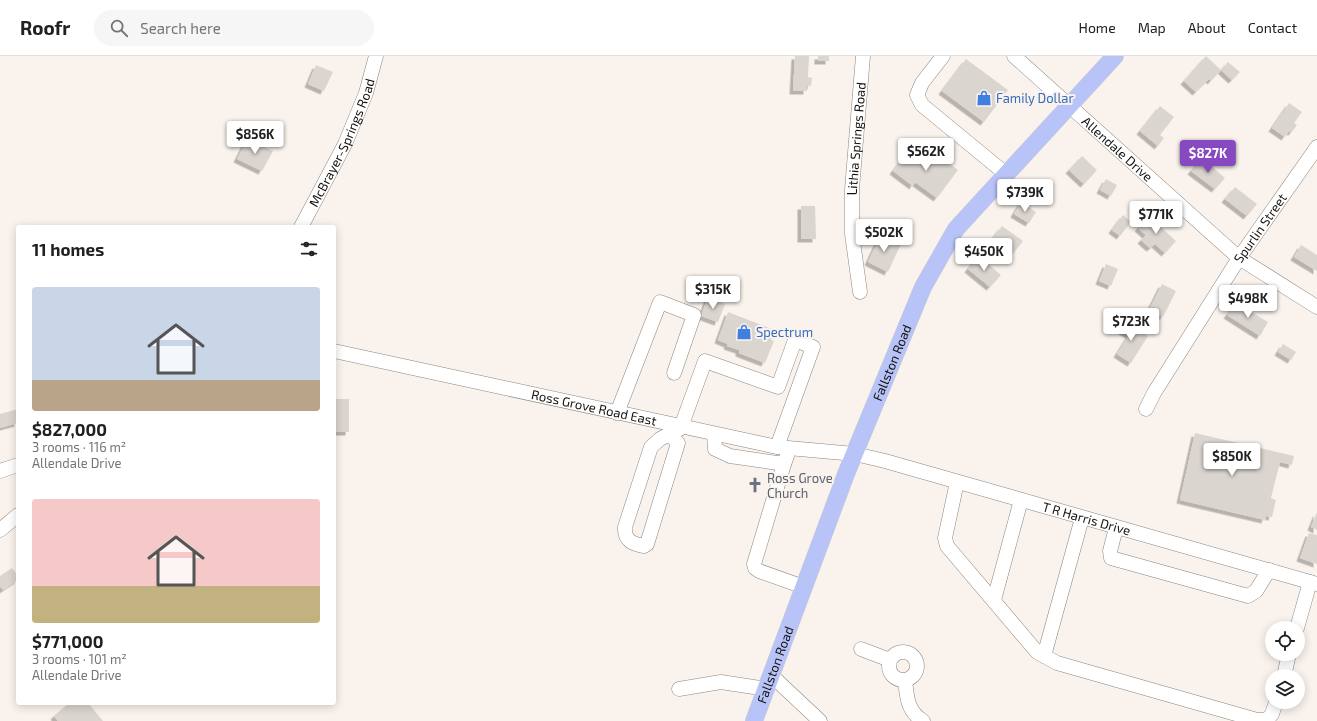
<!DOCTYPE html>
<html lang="en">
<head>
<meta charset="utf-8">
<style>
  body { margin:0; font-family:"Exo 2",sans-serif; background:#f6f6f6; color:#202124; height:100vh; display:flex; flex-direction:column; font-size:15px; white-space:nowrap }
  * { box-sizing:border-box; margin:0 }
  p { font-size:13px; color:#757577 }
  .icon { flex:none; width:22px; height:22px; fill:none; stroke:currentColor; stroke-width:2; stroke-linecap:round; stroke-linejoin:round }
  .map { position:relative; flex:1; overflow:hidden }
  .sheet { position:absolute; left:16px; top:169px; width:320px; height:480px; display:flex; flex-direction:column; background:#fff; border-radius:4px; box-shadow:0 2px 10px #0003 }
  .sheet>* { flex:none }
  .tools { position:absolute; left:1265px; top:565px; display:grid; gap:8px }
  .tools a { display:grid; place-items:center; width:40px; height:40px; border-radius:50%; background:#fff; box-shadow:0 2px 10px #0003; font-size:20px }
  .price { position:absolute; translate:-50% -34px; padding:0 9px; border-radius:4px; background:#fff; color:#222; font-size:13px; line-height:26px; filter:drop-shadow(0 1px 2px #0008) }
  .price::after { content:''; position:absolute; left:50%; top:24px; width:12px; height:9px; margin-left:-6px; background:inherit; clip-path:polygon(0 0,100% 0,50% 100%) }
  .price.selected { background:#8649bf; color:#fff }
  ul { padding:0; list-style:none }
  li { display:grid; align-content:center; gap:8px; height:212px; padding:0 16px }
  li span { display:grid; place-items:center; height:124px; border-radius:4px; color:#555 }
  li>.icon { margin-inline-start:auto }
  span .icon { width:72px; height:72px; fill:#fffc; stroke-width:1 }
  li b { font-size:17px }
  h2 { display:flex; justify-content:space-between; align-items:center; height:48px; padding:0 16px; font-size:17px }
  header { display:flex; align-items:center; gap:24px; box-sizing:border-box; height:56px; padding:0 20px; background:#fff; border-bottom:1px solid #e0e0e0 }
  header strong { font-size:19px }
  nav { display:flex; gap:22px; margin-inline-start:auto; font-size:14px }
  .search { width:280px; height:36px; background:#f6f6f6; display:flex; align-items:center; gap:10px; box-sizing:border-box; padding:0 14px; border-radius:22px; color:#757577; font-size:15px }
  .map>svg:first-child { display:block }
  .building { fill:#dbd5cf; filter:url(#shadow) }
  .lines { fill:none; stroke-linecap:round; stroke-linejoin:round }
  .minor-casing { stroke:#8b857f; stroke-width:15 }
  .major-casing { stroke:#d0d0cf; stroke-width:18 }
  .minor { stroke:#fff; stroke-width:14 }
  .major { stroke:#b8c3f8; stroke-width:17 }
  .labels { text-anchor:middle; stroke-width:4; stroke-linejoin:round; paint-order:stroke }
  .shop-label { font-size:13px; fill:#366cbe; stroke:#faf3ed; text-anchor:start }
  .street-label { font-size:13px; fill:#151311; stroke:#faf3ed }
  .worship-label { font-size:13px; fill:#5b616d; stroke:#faf3ed; text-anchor:start }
</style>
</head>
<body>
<header>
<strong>Roofr</strong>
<div class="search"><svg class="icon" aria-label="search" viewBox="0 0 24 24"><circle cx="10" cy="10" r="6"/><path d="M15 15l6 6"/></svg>Search here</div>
<nav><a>Home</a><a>Map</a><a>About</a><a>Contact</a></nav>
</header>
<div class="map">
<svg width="1317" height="665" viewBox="0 0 1317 665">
  <defs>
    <filter id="shadow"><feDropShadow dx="-3.5" dy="3.5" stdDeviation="0" flood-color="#0004"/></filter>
  </defs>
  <rect width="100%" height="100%" fill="#faf3ed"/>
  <path class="building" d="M795,0H809L808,21L812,22L811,30L807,29V35H793Z
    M818,0H829V5H818Z
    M1206,0L1221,14L1211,25L1209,23L1196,36L1184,25Z
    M966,3L1008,34L984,66L942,35Z
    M1228,6L1240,16L1232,24L1221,14Z
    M316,9L333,16L324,35L308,28Z
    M1289,47L1302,56L1294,67L1297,69L1292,76L1289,75L1285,81L1272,72Z
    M1160,50L1174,61L1160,79L1164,82L1158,90L1140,75Z
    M247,83L273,95L262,115L237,103Z
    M911,91L932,106L937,98L958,114L937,142L915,126L913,130L893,115Z
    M1082,100L1097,114L1084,128L1069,114Z
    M1202,102L1225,122L1215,133L1191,115Z
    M1106,123L1117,129L1111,140L1100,134Z
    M1235,131L1257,148L1247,160L1225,143Z
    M1021,146L1036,156L1029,167L1014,158Z
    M801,150H815L816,183H801Z
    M1123,159L1131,166L1120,180L1112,174Z
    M1149,160L1176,185L1165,197L1155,188L1150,192L1141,184L1146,179L1138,172Z
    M1002,170L1023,185L1013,198L992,183Z
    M881,178L901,188L888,216L868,206Z
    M1301,189L1317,199V215L1294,201Z
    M978,200L1001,219L990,231L968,213Z
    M1106,208L1118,213L1111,230L1099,225Z
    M1162,228L1176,235L1163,261L1149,254Z
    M708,241L725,248L718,266L701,260Z
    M1236,247L1268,266L1260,280L1227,259Z
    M728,256L774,274L771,284L774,285L765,307L739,297V294L727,290L728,288L718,284Z
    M1122,264L1148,280L1131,307L1117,298L1129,279L1117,272Z
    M1283,288L1296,296L1291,304L1278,296Z
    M336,343H349V376H336Z
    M18,353V367L0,372V358Z
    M1195,377L1294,400L1292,409L1280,406L1271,442L1276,444L1272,461L1266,460L1265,464L1180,444Z
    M1317,456V474L1311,471Z
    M1309,477L1317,479V508L1300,502Z
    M12,512L18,520V524L3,534L0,530V520Z
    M69,647H74L76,649L79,647H88L103,665H58L54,660Z"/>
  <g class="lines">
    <g class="minor-casing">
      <g id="minor">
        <path d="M943,0L922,27L917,39L922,49L1006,118"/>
        <path id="s1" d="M1014,0L1239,202L1317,251"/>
        <path id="s2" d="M301,171L345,88L366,37L376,0"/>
        <path id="s3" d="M860,236L852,178V133L863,0"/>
        <path id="s4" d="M334,295L777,391L855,398L885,405L1317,528"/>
        <path id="s5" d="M1146,353L1154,337L1239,202L1317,91"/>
        <path d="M617,357L660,246L694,259L674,317"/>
        <path d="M681,371L705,305L778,331L795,284L813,291L777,391"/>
        <path d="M714,378L715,393L730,400L784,408L787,400"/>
        <path d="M670,379L678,387L647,488L644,490C633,488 624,485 625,471L651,391L660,383L683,371"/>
        <path d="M784,408L754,508L755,512L759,515L804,531"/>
        <path d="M0,415L18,409"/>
        <path d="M957,426L945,482L947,490L1037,596L1057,607L1257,664H1267L1272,658L1276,646"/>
        <path d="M1116,472L1110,495L1111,502L1248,540L1256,535L1269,514"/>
        <path d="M0,474L18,459"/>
        <path d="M994,544L1021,444"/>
        <path d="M1297,572L1310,526"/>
        <path d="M861,593L890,604"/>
        <circle cx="903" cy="610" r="14"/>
        <path d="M1044,600L1082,462"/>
        <path d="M771,619L820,665"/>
        <path d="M1284,620L1289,598"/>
        <path d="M905,624C907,641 907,655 923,665"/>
        <path d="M679,633L721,626L766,633"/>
      </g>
    </g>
    <g class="major-casing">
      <g id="major">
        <path id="s6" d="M754,665L846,418L923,231L956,173L1115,0"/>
      </g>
    </g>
    <use href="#minor" class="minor"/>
    <use href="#major" class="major"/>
  </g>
  <defs>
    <g id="shop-bare" transform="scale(1.2)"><path d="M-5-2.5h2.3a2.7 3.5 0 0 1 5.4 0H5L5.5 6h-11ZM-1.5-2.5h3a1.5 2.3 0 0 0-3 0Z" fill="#3f7fe0" stroke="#faf3ed" stroke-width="2.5" paint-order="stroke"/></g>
    <g id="church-bare" transform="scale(1.2)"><path d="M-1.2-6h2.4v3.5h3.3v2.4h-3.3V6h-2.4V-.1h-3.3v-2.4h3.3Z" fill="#6b7280" stroke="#faf3ed" stroke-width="2.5" paint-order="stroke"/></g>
  </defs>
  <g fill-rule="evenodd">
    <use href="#shop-bare" x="984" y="42"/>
    <use href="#shop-bare" x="744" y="276"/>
    <use href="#church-bare" x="755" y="429"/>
  </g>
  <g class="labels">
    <g class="shop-label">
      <text x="996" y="47">Family Dollar</text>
      <text x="756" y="281">Spectrum</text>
    </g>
    <g class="street-label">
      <text dy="5" stroke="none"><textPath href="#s3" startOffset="154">Lithia Springs Road</textPath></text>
      <text dy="5" stroke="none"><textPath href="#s2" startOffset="94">McBrayer-Springs Road</textPath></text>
      <text dy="5" stroke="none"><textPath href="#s1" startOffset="139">Allendale Drive</textPath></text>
      <text dy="5" stroke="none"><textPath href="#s5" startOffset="214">Spurlin Street</textPath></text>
      <text dy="5" stroke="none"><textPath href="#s6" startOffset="384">Fallston Road</textPath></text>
      <text dy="5" stroke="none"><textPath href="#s4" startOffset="266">Ross Grove Road East</textPath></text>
      <text dy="5" stroke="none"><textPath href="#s4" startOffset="772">T R Harris Drive</textPath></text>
      <text dy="5" stroke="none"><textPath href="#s6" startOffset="60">Fallston Road</textPath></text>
    </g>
    <g class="worship-label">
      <text x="767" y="427">Ross Grove<tspan x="767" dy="15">Church</tspan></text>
    </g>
  </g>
</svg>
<div class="tools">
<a><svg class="icon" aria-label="locate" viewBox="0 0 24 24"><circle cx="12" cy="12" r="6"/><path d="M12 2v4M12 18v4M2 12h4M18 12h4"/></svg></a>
<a><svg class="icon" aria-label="layers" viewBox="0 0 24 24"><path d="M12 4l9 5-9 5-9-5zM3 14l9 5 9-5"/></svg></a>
</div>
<b class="price" style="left:255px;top:99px">$856K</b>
<b class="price" style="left:926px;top:116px">$562K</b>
<b class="price selected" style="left:1208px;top:118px">$827K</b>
<b class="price" style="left:1025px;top:157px">$739K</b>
<b class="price" style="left:1156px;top:179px">$771K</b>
<b class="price" style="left:884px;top:197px">$502K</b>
<b class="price" style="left:984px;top:216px">$450K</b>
<b class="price" style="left:713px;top:254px">$315K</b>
<b class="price" style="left:1248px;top:263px">$498K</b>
<b class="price" style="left:1131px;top:286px">$723K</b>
<b class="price" style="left:1232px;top:421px">$850K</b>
<section class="sheet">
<h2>11 homes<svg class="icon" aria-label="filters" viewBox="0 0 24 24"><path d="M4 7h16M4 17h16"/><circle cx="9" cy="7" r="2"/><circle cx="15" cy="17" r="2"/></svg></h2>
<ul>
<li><span style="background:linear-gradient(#c9d6e8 75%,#b9a48a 0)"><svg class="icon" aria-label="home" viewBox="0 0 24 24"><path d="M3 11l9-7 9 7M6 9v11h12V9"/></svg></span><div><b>$827,000</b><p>3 rooms · 116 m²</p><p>Allendale Drive</p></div></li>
<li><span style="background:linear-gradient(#f6c9c9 70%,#c2b280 0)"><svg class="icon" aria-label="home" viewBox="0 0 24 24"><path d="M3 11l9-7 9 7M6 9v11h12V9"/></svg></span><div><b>$771,000</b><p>3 rooms · 101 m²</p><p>Allendale Drive</p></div></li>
</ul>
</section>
</div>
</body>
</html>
